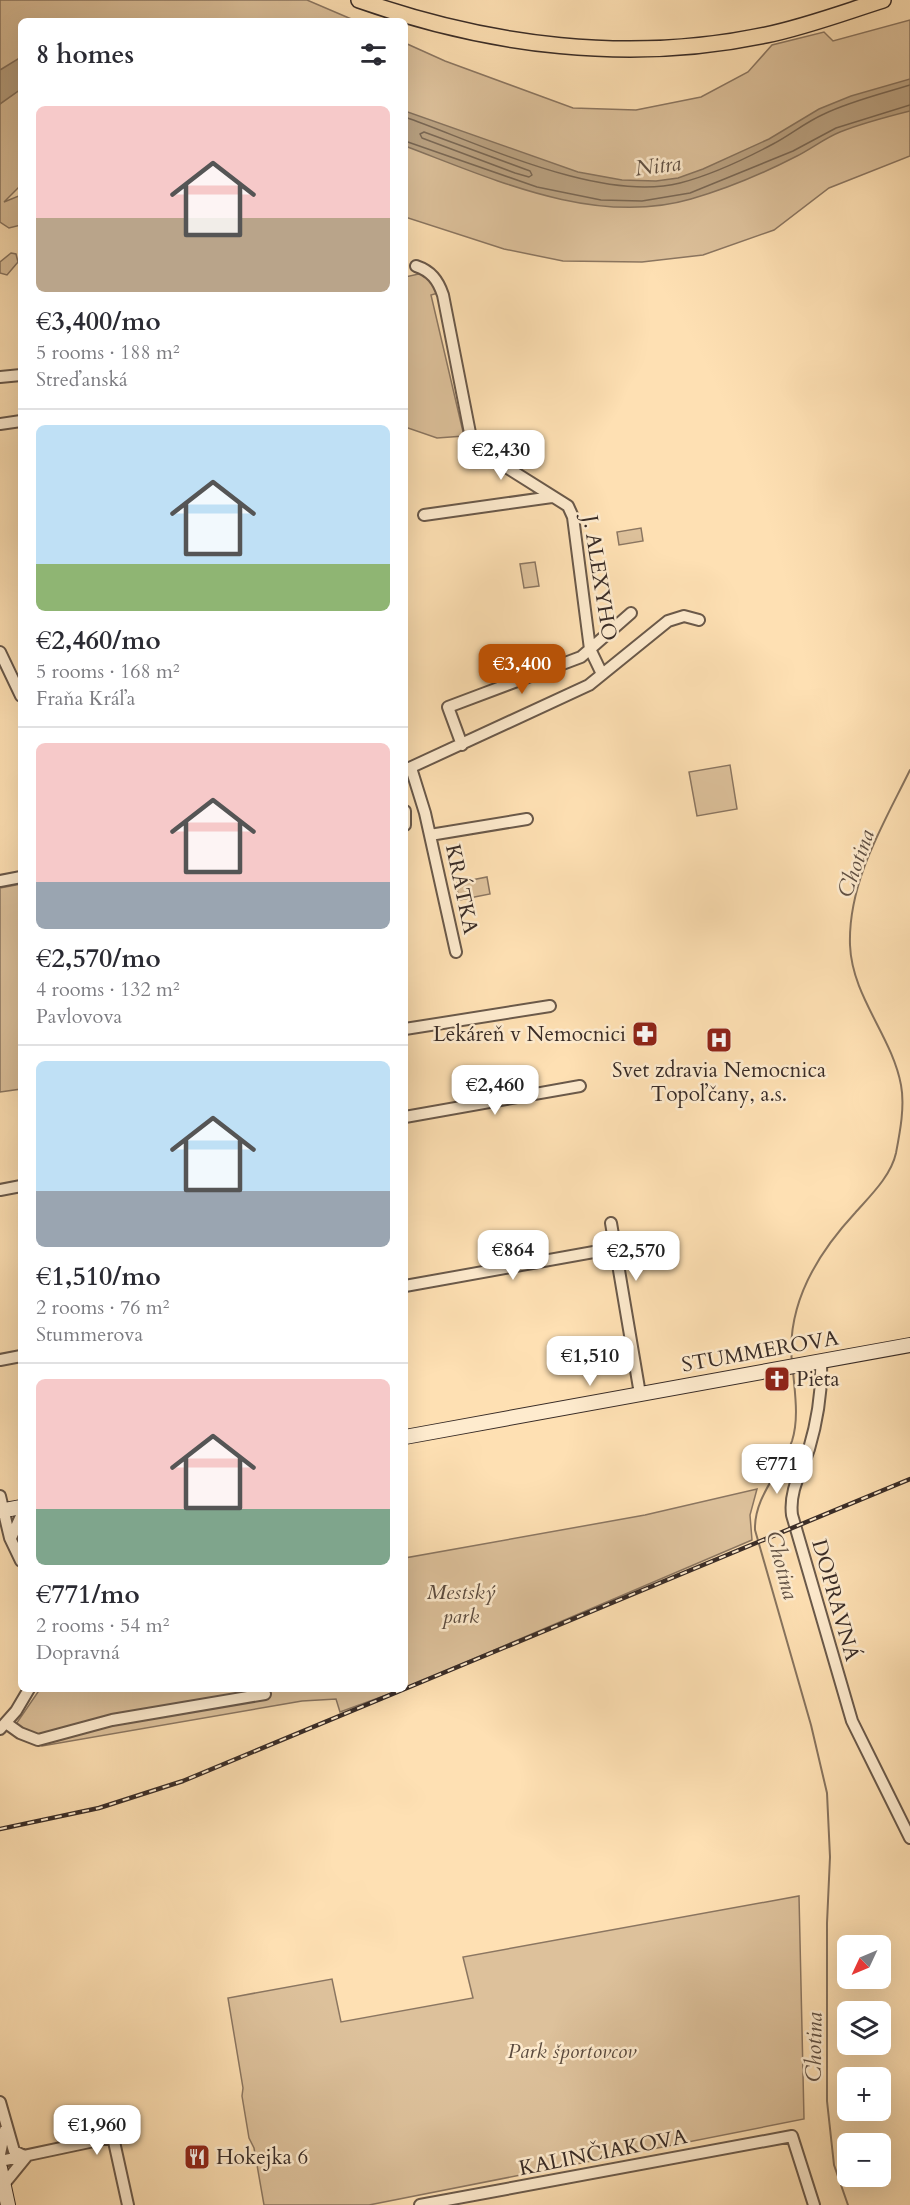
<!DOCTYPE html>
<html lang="en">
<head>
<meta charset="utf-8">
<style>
  body { margin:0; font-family:Cardo,serif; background:#f2f2f3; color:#2b2b33; height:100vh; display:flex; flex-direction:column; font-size:22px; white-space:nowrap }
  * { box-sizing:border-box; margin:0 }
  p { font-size:20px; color:#7c7c81 }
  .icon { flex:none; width:33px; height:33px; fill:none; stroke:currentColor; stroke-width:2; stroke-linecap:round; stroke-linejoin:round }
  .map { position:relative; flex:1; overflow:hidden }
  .panel { position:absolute; left:18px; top:18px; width:390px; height:1674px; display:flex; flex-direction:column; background:#fff; border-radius:9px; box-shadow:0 6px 24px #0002 }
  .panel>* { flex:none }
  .needle { width:39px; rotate:226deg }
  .buttons { position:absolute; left:837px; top:1935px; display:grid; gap:12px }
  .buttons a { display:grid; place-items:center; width:54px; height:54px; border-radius:9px; background:#fff; box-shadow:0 6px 24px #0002; font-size:30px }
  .price { position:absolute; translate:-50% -51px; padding:0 14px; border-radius:12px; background:#fff; color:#222; font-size:20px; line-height:39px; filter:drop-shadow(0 2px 3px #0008) }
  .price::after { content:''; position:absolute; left:50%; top:36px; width:18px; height:14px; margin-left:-9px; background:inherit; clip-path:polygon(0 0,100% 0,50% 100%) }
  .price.active { background:#b45309; color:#fff }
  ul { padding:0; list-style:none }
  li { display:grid; align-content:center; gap:12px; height:318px; padding:0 18px }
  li+li { border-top:2px solid #e1e1e2 }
  li span { display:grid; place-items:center; height:186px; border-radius:9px; color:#555 }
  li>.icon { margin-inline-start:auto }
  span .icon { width:108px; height:108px; fill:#fffc; stroke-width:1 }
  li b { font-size:26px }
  h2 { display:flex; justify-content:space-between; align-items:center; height:72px; padding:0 18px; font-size:26px }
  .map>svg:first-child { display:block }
  .green { fill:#ddc19b; stroke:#8b7661; stroke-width:1.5 }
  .water { fill:#bba383; stroke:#87735e; stroke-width:1.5 }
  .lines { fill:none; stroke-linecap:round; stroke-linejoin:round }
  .shore { stroke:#7a6855; stroke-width:1.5 }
  .stream { stroke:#87735e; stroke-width:2 }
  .street-casing { stroke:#6a594a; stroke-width:14 }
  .secondary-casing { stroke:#392c27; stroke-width:16 }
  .primary-casing { stroke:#392c27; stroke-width:18 }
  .street { stroke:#feebce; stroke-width:10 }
  .secondary { stroke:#feebce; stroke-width:14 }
  .primary { stroke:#fee0b3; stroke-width:15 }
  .rail-casing { stroke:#392c27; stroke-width:4.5 }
  .rail { stroke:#feebce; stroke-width:2; stroke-dasharray:7; stroke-linecap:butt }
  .labels { text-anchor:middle; stroke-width:5; stroke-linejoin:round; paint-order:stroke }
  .street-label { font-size:21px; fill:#392c27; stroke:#feebce }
  .poi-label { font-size:21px; fill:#392c27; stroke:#feebce; text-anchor:start }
  .park-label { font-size:21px; font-style:italic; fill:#5a4a3e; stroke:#feebce }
  .water-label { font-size:22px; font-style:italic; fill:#605043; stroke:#feebce }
</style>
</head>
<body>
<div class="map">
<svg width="910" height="2205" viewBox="0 0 910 2205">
  <rect width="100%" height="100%" fill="#fee0b3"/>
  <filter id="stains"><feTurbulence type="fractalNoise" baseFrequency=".00333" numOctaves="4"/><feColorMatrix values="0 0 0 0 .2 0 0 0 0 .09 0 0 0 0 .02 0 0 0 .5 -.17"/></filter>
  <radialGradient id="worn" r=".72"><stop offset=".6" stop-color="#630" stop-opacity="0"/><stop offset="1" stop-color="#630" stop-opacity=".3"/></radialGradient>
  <path class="green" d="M0,0H307L356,21H21V185L4,202L21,195V225L9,228L0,222Z
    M910,20V156L829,188L774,230L703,255L642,262L563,261L504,249L405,217V43L445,61L573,108L636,110L701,97L748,72L772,45L824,32L833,41Z
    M11,253L16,254L18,262L7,275L0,273V262Z
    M423,273L434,278L438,293L431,295L464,436L437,438L405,427V277Z
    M641,528L643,541L619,545L617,532Z
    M535,562L539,586L524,588L520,564Z
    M730,765L737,809L697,816L689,772Z
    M487,877L490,894L459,900L456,883Z
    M21,884V1089L0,1092V888Z
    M757,1489L750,1515L752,1540L405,1688V1558L645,1515Z
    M40,1689H403L340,1712L336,1699L302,1701L42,1746L16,1724Z
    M799,1896L804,2119L369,2205H264L254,2148L249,2138L242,2096L243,2088L228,1998L332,1979L341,2022L473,1998L463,1957Z"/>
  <path class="water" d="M21,57V89L0,104V70Z
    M910,79V111C886,117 863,123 840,132C825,138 811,149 797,156C764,173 726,189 691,199C595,227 493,179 405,146V111L578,172L622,180L656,181L678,178L703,169L769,139L819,109L851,96Z"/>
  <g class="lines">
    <path class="shore" d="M405,117C481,144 601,203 680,183C711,175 745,159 773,144C790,135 806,122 824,114C851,101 881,94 910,85
      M424,132L530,171L532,175L529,177L515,173L422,138L420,134Z
      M405,141L537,187L601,200L642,201L690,193L793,151L836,128L910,105"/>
    <path class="stream" d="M792,1363C786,1305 817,1254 855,1213C870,1196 891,1176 896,1153C900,1132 905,1106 901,1085C892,1036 852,997 850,945C848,882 883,825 910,770
      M793,1371C795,1394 799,1419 792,1441C781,1472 754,1496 755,1530L811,1725L827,1793L830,1857L827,1923V2101L834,2165L848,2205"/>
    <g class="street-casing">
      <path id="street" d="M416,266C431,271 438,280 443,295L471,438L479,450L568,506L573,517L590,649L602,674
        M0,377L21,375
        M0,424L21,421
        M424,515L552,497
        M0,652L21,696
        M462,745L448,707L581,657L631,613
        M411,768L425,813L456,952
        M405,770L589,685L668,621L684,616L699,620
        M405,811V825
        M430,835L527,819
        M0,881L21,877
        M405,1029L550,1006
        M405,1117L580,1086
        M0,1190L21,1186
        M611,1223L640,1394
        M405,1286L616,1248
        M0,1360L21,1356
        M821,1362C822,1391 817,1422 809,1449C801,1472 789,1491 792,1515L852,1721L910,1838
        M0,1496L10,1538L21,1561
        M11,1538L21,1516
        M6,1723L20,1733L38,1740L112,1720L265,1694
        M0,1729L16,1711L29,1689
        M0,2102L14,2151L26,2157
        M0,2154L5,2130
        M0,2161L113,2137L128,2205
        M1,2183L4,2184L26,2157
        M420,2205L792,2136L814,2205"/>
    </g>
    <g class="secondary-casing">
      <path id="secondary" d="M405,1437L910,1345
        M0,1511L21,1507
        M0,2168L8,2205"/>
    </g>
    <g class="primary-casing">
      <path id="primary" d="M359,0C489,46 630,64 766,35C805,27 845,12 883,0"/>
    </g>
    <use href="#street" class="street"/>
    <use href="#secondary" class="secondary"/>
    <use href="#primary" class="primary"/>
    <g class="rail-casing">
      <path id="rail" d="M0,1829L99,1808L183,1781L910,1479"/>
    </g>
    <use href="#rail" class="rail"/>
  </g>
  <defs>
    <g id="pharmacy-square" transform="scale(1.35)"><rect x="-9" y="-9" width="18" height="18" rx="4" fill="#8f2418" stroke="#feebce"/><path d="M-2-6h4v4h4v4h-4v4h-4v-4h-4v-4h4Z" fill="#fff"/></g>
    <g id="hospital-square" transform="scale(1.35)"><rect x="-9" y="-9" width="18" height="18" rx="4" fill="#8f2418" stroke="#feebce"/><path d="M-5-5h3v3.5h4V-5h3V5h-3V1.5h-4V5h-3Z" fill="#fff"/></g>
    <g id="church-square" transform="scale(1.35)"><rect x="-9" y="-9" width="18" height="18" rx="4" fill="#8f2418" stroke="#feebce"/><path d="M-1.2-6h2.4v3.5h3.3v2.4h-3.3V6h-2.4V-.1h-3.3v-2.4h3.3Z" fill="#fff"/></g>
    <g id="restaurant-square" transform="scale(1.35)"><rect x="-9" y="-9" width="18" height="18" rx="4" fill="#8f2418" stroke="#feebce"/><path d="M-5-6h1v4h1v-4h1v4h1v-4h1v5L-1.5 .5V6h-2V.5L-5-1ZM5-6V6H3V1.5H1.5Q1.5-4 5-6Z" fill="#fff"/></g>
  </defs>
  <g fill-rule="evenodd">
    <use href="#pharmacy-square" x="645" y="1034"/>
    <use href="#hospital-square" x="719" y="1040"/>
    <use href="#church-square" x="777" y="1379"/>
    <use href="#restaurant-square" x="197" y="2157"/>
  </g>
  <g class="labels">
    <g class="street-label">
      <text transform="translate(600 578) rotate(81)" y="7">J. ALEXYHO</text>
      <text transform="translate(462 889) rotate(78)" y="7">KRÁTKA</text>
      <text transform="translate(760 1351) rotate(-10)" y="7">STUMMEROVA</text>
      <text transform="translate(836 1600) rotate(74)" y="7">DOPRAVNÁ</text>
      <text transform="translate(603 2152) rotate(-11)" y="7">KALINČIAKOVA</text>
    </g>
    <g class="poi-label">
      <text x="626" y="1041" text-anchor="end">Lekáreň v Nemocnici</text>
      <text x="719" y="1077" text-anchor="middle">Svet zdravia Nemocnica<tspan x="719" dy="24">Topoľčany, a.s.</tspan></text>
      <text x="796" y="1386">Pieta</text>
      <text x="216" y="2164">Hokejka 6</text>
    </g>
    <g class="park-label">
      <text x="461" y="1599">Mestský<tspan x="461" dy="24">park</tspan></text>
      <text x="572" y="2058">Park športovcov</text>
    </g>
    <g class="water-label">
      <text transform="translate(658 165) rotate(-7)" y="8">Nitra</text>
      <text transform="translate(855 863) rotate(-70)" y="8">Chotina</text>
      <text transform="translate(783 1565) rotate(75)" y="8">Chotina</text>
      <text transform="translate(813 2047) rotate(-89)" y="8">Chotina</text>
    </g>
  </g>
  <rect width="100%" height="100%" filter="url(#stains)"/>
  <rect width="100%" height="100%" fill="url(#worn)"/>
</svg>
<div class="buttons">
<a><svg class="needle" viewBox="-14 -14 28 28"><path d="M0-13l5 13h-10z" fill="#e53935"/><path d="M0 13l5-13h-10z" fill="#7c7c81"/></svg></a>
<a><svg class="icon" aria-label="layers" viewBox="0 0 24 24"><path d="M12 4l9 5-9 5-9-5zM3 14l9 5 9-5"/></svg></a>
<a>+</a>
<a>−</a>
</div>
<b class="price" style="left:501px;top:481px">€2,430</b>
<b class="price active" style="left:522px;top:695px">€3,400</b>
<b class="price" style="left:495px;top:1116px">€2,460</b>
<b class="price" style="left:513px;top:1281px">€864</b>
<b class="price" style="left:636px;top:1282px">€2,570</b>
<b class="price" style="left:590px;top:1387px">€1,510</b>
<b class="price" style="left:777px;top:1495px">€771</b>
<b class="price" style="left:97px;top:2156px">€1,960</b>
<section class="panel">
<h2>8 homes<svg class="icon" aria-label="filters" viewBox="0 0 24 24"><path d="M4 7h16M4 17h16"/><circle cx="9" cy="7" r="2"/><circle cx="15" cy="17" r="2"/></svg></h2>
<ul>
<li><span style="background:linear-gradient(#f6c9c9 60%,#b9a48a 0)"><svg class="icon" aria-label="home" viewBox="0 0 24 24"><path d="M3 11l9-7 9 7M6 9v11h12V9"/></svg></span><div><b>€3,400/mo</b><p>5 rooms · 188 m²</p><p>Streďanská</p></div></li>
<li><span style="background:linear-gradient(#bfe0f5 75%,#8fb573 0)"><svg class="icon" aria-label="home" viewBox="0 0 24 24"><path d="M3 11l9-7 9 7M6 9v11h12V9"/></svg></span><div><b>€2,460/mo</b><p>5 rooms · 168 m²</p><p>Fraňa Kráľa</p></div></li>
<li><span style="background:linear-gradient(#f6c9c9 75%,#9aa5b1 0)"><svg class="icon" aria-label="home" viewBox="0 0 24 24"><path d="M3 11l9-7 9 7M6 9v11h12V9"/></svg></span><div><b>€2,570/mo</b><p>4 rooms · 132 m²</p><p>Pavlovova</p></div></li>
<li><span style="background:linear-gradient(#bfe0f5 70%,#9aa5b1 0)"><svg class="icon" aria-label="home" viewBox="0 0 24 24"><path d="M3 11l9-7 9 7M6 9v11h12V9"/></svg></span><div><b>€1,510/mo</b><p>2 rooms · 76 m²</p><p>Stummerova</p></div></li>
<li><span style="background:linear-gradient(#f6c9c9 70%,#7fa58c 0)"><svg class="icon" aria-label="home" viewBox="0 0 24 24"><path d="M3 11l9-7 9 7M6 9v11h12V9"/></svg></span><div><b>€771/mo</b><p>2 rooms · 54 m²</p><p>Dopravná</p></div></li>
</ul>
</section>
</div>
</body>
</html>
